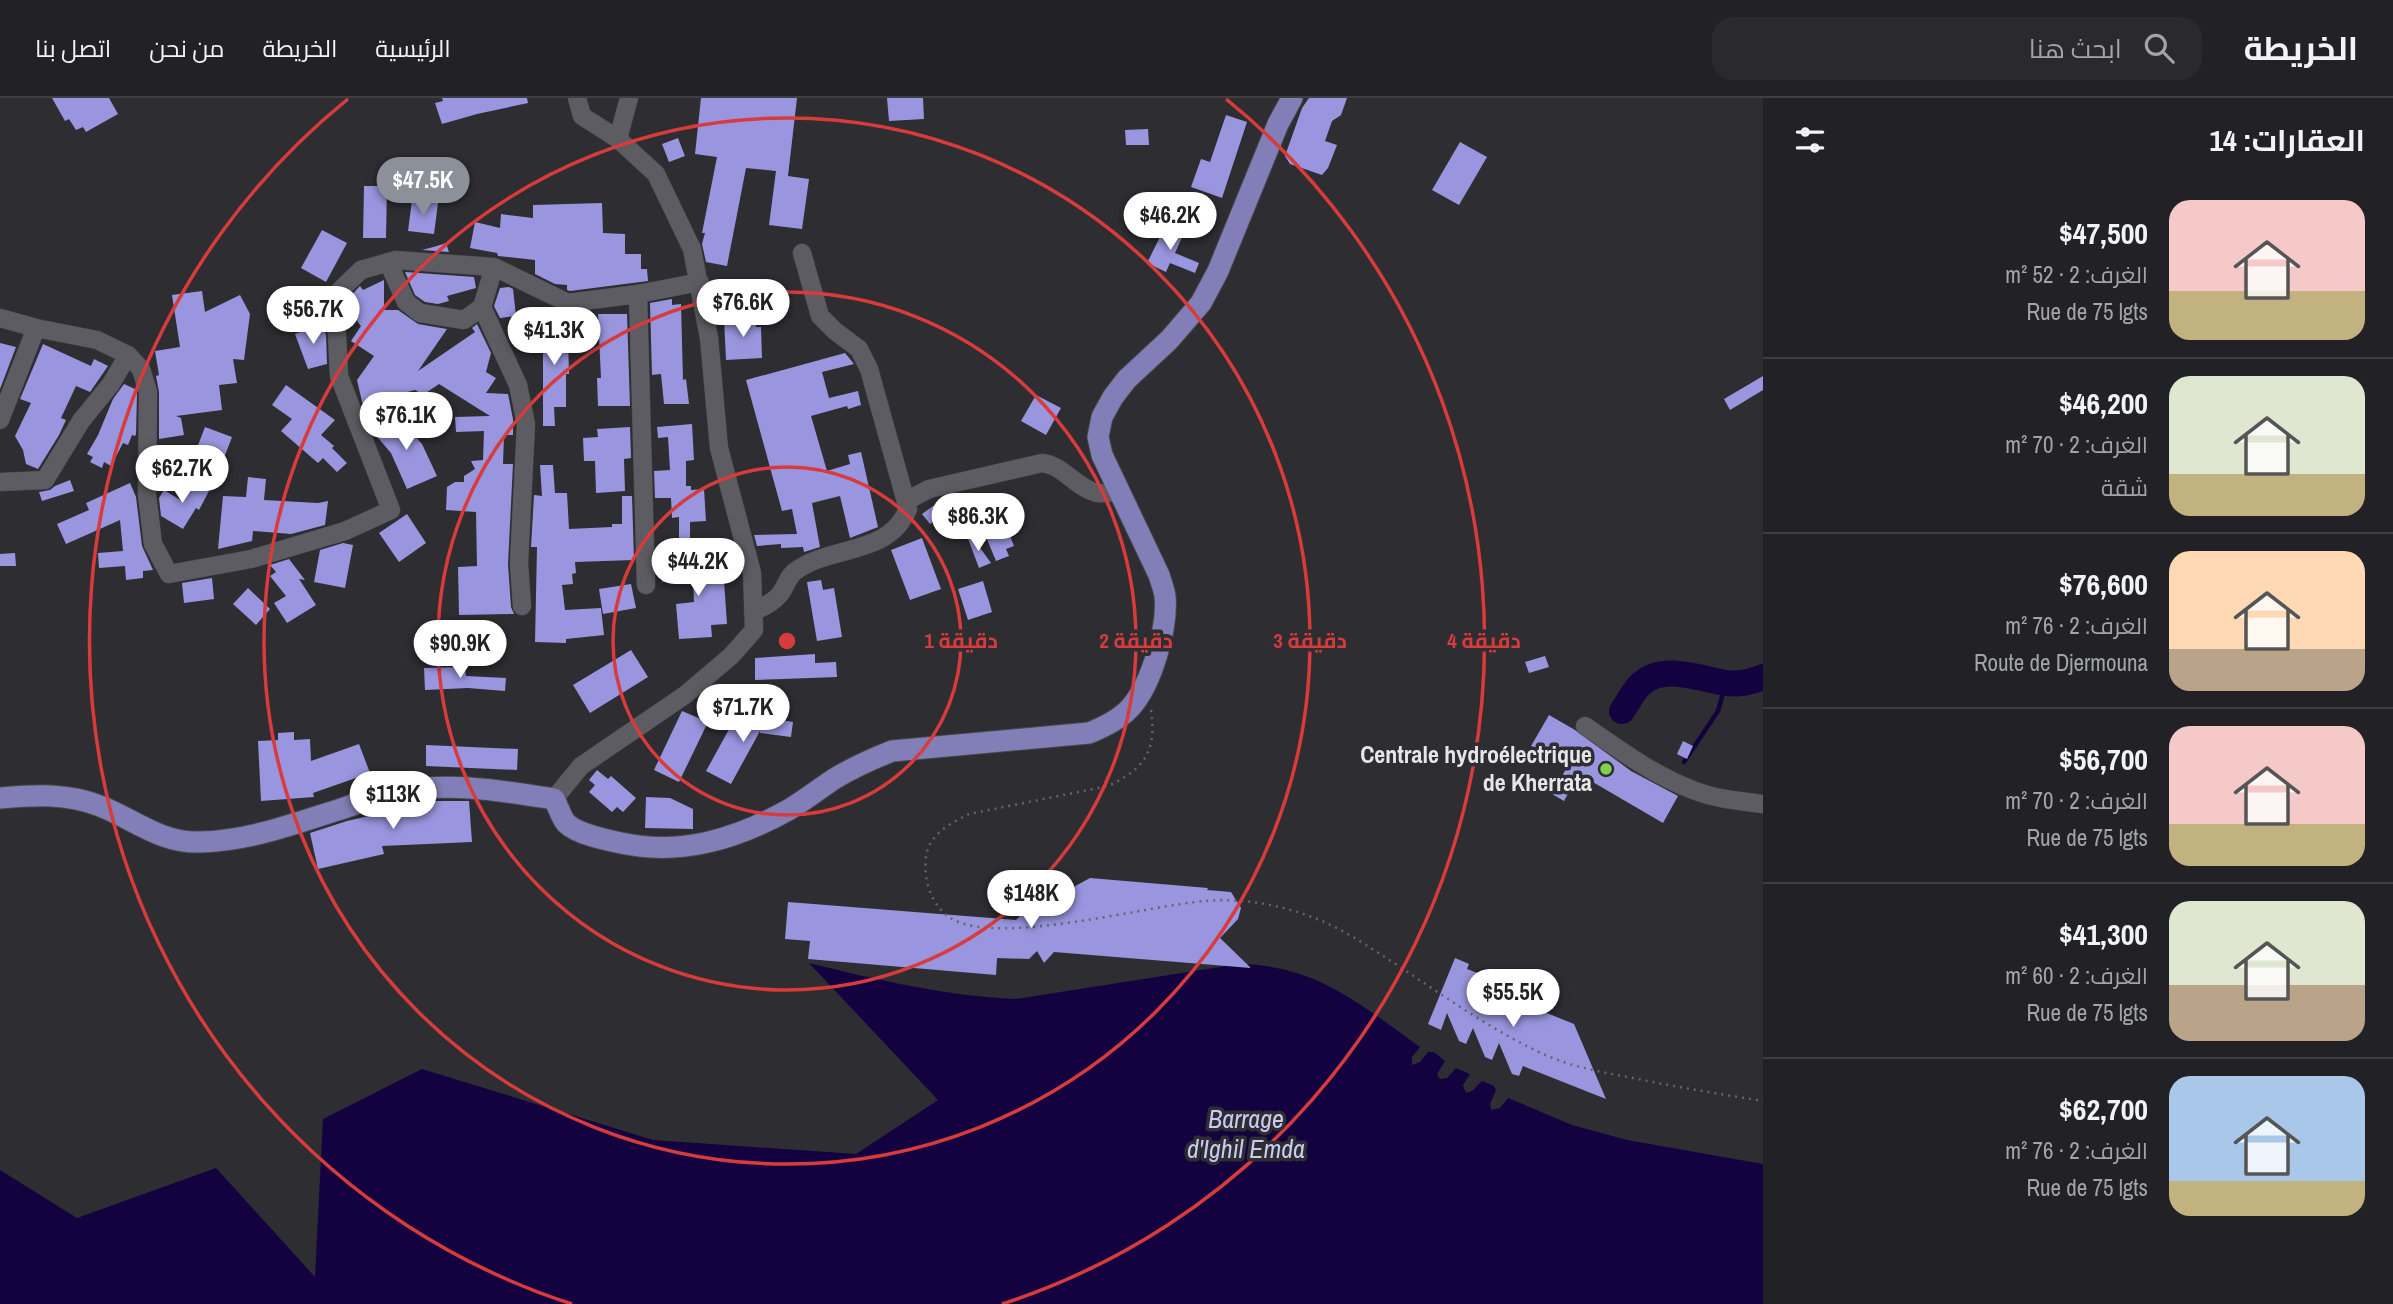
<!DOCTYPE html>
<html lang="ar">
<head>
<meta charset="utf-8">
<style>
  body { margin:0; font-family:"Archivo Narrow",Cairo,sans-serif; background:#2a2a2e; color:#f1f3f6; direction:rtl; height:100vh; display:flex; flex-direction:column; font-size:26px; white-space:nowrap }
  * { box-sizing:border-box; margin:0 }
  p { font-size:23px; color:#a2a4a7 }
  .icon { flex:none; width:38px; height:38px; fill:none; stroke:currentColor; stroke-width:2; stroke-linecap:round; stroke-linejoin:round }
  .map { position:relative; flex:1; overflow:hidden; direction:ltr }
  .panel { display:flex; flex-direction:column; background:#222226; width:630px }
  .panel>* { flex:none }
  .price { position:absolute; translate:-50% -60px; padding:0 16px; border-radius:24px; background:#fff; color:#222; font-size:23px; line-height:46px; filter:drop-shadow(0 2px 4px #0008) }
  .price::after { content:''; position:absolute; left:50%; top:42px; width:21px; height:16px; margin-left:-10px; background:inherit; clip-path:polygon(0 0,100% 0,50% 100%) }
  .price.current { background:#8c9099; color:#fff }
  ul { padding:0; list-style:none }
  li { display:flex; align-items:center; gap:21px; height:175px; padding:0 28px }
  li+li { border-top:2px solid #3f3f43 }
  li span { display:grid; place-items:center; flex:none; width:196px; height:140px; border-radius:21px; color:#555 }
  li>.icon { margin-inline-start:auto }
  span .icon { width:84px; height:84px; fill:#fffc; stroke-width:1 }
  li b { font-size:30px }
  h2 { display:flex; justify-content:space-between; align-items:center; height:84px; padding:0 28px; font-size:30px }
  header { display:flex; align-items:center; gap:42px; box-sizing:border-box; height:98px; padding:0 35px; background:#222226; border-bottom:2px solid #3f3f43 }
  header strong { font-size:33px }
  nav { display:flex; gap:38px; margin-inline-start:auto; font-size:24px }
  .search { width:490px; height:63px; background:#2a2a2e; display:flex; align-items:center; gap:18px; box-sizing:border-box; padding:0 24px; border-radius:21px; color:#a2a4a7; font-size:26px }
  main { display:flex; flex:1; min-height:0 }
  .map>svg:first-child { display:block }
  .water { fill:#140240 }
  .lines { fill:none; stroke-linecap:round; stroke-linejoin:round }
  .stream { stroke:#140240; stroke-width:4.5 }
  .river { stroke:#140240; stroke-width:26 }
  .building { fill:#9996df }
  .minor-casing { stroke:#48484c; stroke-width:19 }
  .major-casing { stroke:#48484c; stroke-width:23 }
  .path { stroke:#656569; stroke-width:2.5; stroke-dasharray:2 5; stroke-linecap:butt }
  .minor { stroke:#5c5c62; stroke-width:18 }
  .major { stroke:#827fb8; stroke-width:21 }
  .ring { fill:none; stroke:#d83b3b; stroke-width:3.5 }
  .poi-dot { fill:#81d050; stroke:#2d2d32; stroke-width:2.5 }
  .labels { text-anchor:middle; stroke-width:7; stroke-linejoin:round; paint-order:stroke }
  .poi-label { font-size:24px; font-weight:bold; fill:#e6e6e9; stroke:#2d2d32; text-anchor:end }
  .water-label { font-size:26px; font-style:italic; fill:#cbcbf2; stroke:#2d2d32 }
  .centre { fill:#d83b3b; stroke:#2d2d32; stroke-width:3.5 }
  .ring-label { font-size:21px; text-anchor:middle; font-weight:bold; fill:#d83b3b; stroke:#2d2d32; stroke-width:7; stroke-linejoin:round; paint-order:stroke }
</style>
</head>
<body>
<header>
<strong>الخريطة</strong>
<div class="search"><svg class="icon" aria-label="search" viewBox="0 0 24 24"><circle cx="10" cy="10" r="6"/><path d="M15 15l6 6"/></svg>ابحث هنا</div>
<nav><a>الرئيسية</a><a>الخريطة</a><a>من نحن</a><a>اتصل بنا</a></nav>
</header>
<main>
<section class="panel">
<h2>العقارات: 14<svg class="icon" aria-label="filters" viewBox="0 0 24 24"><path d="M4 7h16M4 17h16"/><circle cx="9" cy="7" r="2"/><circle cx="15" cy="17" r="2"/></svg></h2>
<ul>
<li><span style="background:linear-gradient(#f6c9c9 65%,#c2b280 0)"><svg class="icon" aria-label="home" viewBox="0 0 24 24"><path d="M3 11l9-7 9 7M6 9v11h12V9"/></svg></span><div><b>$47,500</b><p>الغرف: 2 · 52 m²</p><p>Rue de 75 lgts</p></div></li>
<li><span style="background:linear-gradient(#dfe7d0 70%,#c2b280 0)"><svg class="icon" aria-label="home" viewBox="0 0 24 24"><path d="M3 11l9-7 9 7M6 9v11h12V9"/></svg></span><div><b>$46,200</b><p>الغرف: 2 · 70 m²</p><p>شقة</p></div></li>
<li><span style="background:linear-gradient(#ffd9b3 70%,#b9a48a 0)"><svg class="icon" aria-label="home" viewBox="0 0 24 24"><path d="M3 11l9-7 9 7M6 9v11h12V9"/></svg></span><div><b>$76,600</b><p>الغرف: 2 · 76 m²</p><p>Route de Djermouna</p></div></li>
<li><span style="background:linear-gradient(#f6c9c9 70%,#c2b280 0)"><svg class="icon" aria-label="home" viewBox="0 0 24 24"><path d="M3 11l9-7 9 7M6 9v11h12V9"/></svg></span><div><b>$56,700</b><p>الغرف: 2 · 70 m²</p><p>Rue de 75 lgts</p></div></li>
<li><span style="background:linear-gradient(#dfe7d0 60%,#b9a48a 0)"><svg class="icon" aria-label="home" viewBox="0 0 24 24"><path d="M3 11l9-7 9 7M6 9v11h12V9"/></svg></span><div><b>$41,300</b><p>الغرف: 2 · 60 m²</p><p>Rue de 75 lgts</p></div></li>
<li><span style="background:linear-gradient(#a9c7e8 75%,#c2b280 0)"><svg class="icon" aria-label="home" viewBox="0 0 24 24"><path d="M3 11l9-7 9 7M6 9v11h12V9"/></svg></span><div><b>$62,700</b><p>الغرف: 2 · 76 m²</p><p>Rue de 75 lgts</p></div></li>
</ul>
</section>
<div class="map">
<svg width="1763" height="1206" viewBox="0 0 1763 1206">
  <rect width="100%" height="100%" fill="#2d2d32"/>
  <path class="water" d="M809,865C878,882 945,898 1016,901L1239,866C1316,867 1360,906 1420,949L1412,959V967L1420,964L1428,954H1434L1445,963L1437,976L1440,981L1447,980L1456,970L1470,976L1463,987L1466,995L1472,993L1482,983L1494,988L1496,992L1490,1006L1491,1012L1500,1010L1508,1000L1572,1027L1627,1042L1763,1066V1206H0V1072L77,1120L216,1070L315,1179L323,1021L422,971L653,1042L856,1056L938,1002Z"/>
  <g class="lines">
    <path class="stream" d="M1684,664L1718,613L1726,585"/>
    <path class="river" d="M1622,613C1628,605 1633,593 1641,586C1663,565 1701,581 1726,585C1739,587 1751,584 1763,579"/>
  </g>
  <path class="building" d="M52,0H109L118,16L86,34L83,29L76,32L69,21L65,23Z
    M442,0H527L528,5L477,16L442,26L435,5L443,3Z
    M701,0H797L788,78L809,81L802,131L769,127L776,73L746,70L727,168L706,164L702,146L705,135H702L717,59L695,56Z
    M887,0H923L924,21L889,23Z
    M1309,0H1347L1341,17L1332,23L1325,43L1337,47L1328,70L1322,77L1290,66L1285,58L1302,10Z
    M1226,17L1247,24L1222,100L1191,89L1201,61L1210,64Z
    M1148,31L1149,47H1126L1125,32Z
    M678,40L685,58L669,64L662,46Z
    M1460,44L1487,59L1459,107L1432,92Z
    M364,88H387L386,140H363Z
    M412,102L438,105L434,136L408,133Z
    M602,105L603,135L625,136V156H641V171H647L648,183L570,193L567,192V187L555,186L535,176V162L498,158L497,155L470,150L475,124L500,130L501,116L533,120V107Z
    M1166,127L1184,135L1175,155L1199,165L1195,175L1170,165L1166,174L1147,165Z
    M322,132L347,145L326,184L301,170Z
    M446,145L449,154L422,152L437,148Z
    M405,174L474,179L476,190L447,198L449,203L438,206L425,204L415,197Z
    M384,182V212H398L418,226L447,231L418,273L475,234L472,230L477,226L491,255L486,274L496,280L486,295L508,296L513,321V337H504L503,366H513L508,466L511,509L514,516L459,517L458,469L477,468L476,414L446,412L447,389L455,384H464V378L475,371L471,363L483,362L484,333L456,334L455,319L490,318L439,286L423,297L415,292L400,296L393,306L364,312L357,282L374,258L351,243L361,228L347,210V202L360,188L363,192Z
    M509,189L513,191L516,218L500,220L494,208L500,190Z
    M202,193L205,214L240,197L250,216L244,262L233,261L237,285L219,287L222,312L176,318L181,320L184,337L159,341V294L156,278L159,277L155,253L180,249L172,197Z
    M672,201V207L681,206L683,282L686,281L689,306H664L661,276L652,277L650,205Z
    M543,216H563V240H568L569,276H566V309H554L555,328H543Z
    M598,216H627L630,308H598L597,280H601Z
    M756,220V229H761L762,260L726,262L724,221Z
    M322,226L326,237L327,266L308,271L295,236Z
    M0,245L16,249L0,291Z
    M43,246L91,268L94,261L108,268L90,294L76,288L61,320L66,322L59,337L38,371L26,366L23,352L15,338L31,305L20,301Z
    M845,255L854,266L822,274L829,300L858,293L861,307L848,311L847,308L811,318L827,373L850,366L848,357L861,354L878,429L850,440L840,398L812,405L820,449L804,454L803,449L781,450V446L757,448L754,437L797,436L792,411L782,413L746,282Z
    M1763,278V292L1730,312L1724,301Z
    M124,286L135,291L137,296L136,336L135,338L132,337L128,347L123,345L111,368L104,364L102,370L90,364L93,359L87,356L98,337L113,301Z
    M286,287L335,322L321,337L334,348L332,350L347,365L337,374L323,360L318,365L281,333L292,321L272,307Z
    M1036,297L1061,310L1046,337L1021,323Z
    M393,315L422,346L437,378L407,391L391,355L373,334Z
    M692,326L694,362L686,363V388H691V392L704,391L706,423L690,424V448H679V419L672,420L671,400H655L654,373L670,372L668,339L658,340L657,329Z
    M205,329L232,339L222,365L195,355Z
    M630,329L631,360L624,361L625,393L596,395L595,363H584L583,340L598,339L597,331Z
    M540,367H553L555,395H567L569,431L612,429V426H622V398H632L634,462L575,464L576,475L572,476L573,486L562,487L565,512L601,510L604,537L566,541V545L535,544L537,449H531L534,397L542,398Z
    M248,379L266,381L264,402L318,405L328,403L325,427L291,436L253,433L252,443L218,451L223,398L246,399Z
    M70,382L74,393L42,403L39,394L50,392L55,388Z
    M194,384L209,393L199,412L196,410L183,431L161,418L159,400L164,392L182,403Z
    M130,385L136,399L142,448L153,472L143,473V480L126,482L125,468L99,470L98,455L123,453L120,422L66,446L57,426L89,412L86,405Z
    M943,401L951,411L930,426L922,416Z
    M996,402L1014,448L1006,451L1009,458L996,463L974,410Z
    M407,416L426,445L399,464L379,435Z
    M970,436L991,465L979,470L967,438Z
    M922,440L941,491L910,502L891,452Z
    M343,445L353,447L345,490L314,484L320,452Z
    M15,455L16,468H0V456Z
    M681,457L682,471L723,468L727,526L711,527L712,539L679,541L676,506L694,504L693,482L662,484L661,458Z
    M289,461L305,482L299,481L316,507L287,525L274,505L286,498L270,478L276,474L270,467Z
    M212,480L214,501L184,505L182,485Z
    M821,482L823,492L834,490L842,539L817,543L807,484Z
    M983,483L992,514L968,522L958,491Z
    M631,486L636,510L603,516L599,491Z
    M248,490L270,511L256,527L233,506Z
    M631,552L648,579L590,615L573,587Z
    M815,556V565L836,564L837,579L755,582V560Z
    M1545,558L1549,569L1529,575L1525,564Z
    M465,569L466,578L506,580L505,593L468,590L425,592L424,570Z
    M682,613L708,624L679,684L654,672Z
    M738,615L761,628L762,619L793,624L791,639L760,635V633L731,686L706,673Z
    M1549,617L1575,632L1631,673L1678,698L1663,725L1579,676L1564,703L1552,696L1567,669L1531,648Z
    M294,634V642L310,641L311,663L359,646L370,675L313,695L314,699L261,703L258,643L278,642V635Z
    M1683,643L1693,648L1687,661L1677,656Z
    M426,647L518,651L517,672L426,668Z
    M597,672L608,681L611,678L636,700L623,714L617,709L612,714L589,694L595,687L589,682Z
    M646,699L670,700L693,711V731L645,730Z
    M432,703H469L472,744L382,748L384,756L318,771L310,735L347,723L386,714L387,709Z
    M1090,780L1208,790L1207,792L1231,794L1241,810L1238,821L1220,840L1251,870L1054,854L1044,865L1037,853L1029,861L997,860L996,877L808,861L810,843L785,841L788,804L1016,822L1022,816L1036,817L1037,809Z
    M1455,860L1469,866L1467,871L1493,881L1492,884L1519,895L1517,903L1574,926L1606,1001L1523,968L1519,978L1512,976L1499,945L1492,962L1485,959L1473,930L1466,946L1459,943L1447,915L1441,932L1428,926Z"/>
  <g class="lines">
    <g class="minor-casing">
      <path id="minor" d="M618,41L629,0
        M388,164L406,204L420,215L464,222L482,209
        M494,169L482,209L518,287L526,326L519,465L522,508
        M638,196L646,487
        M0,220L36,230L97,242L128,257
        M0,322L36,230
        M0,384L45,382L81,323L111,286L128,257L141,271L148,294L147,397L153,446L169,476L251,461L345,433L391,412L339,278L335,197L361,172L396,162L494,169L568,205L638,196L700,184
        M906,403L929,391L1042,365C1063,367 1076,390 1097,395C1103,396 1113,394 1120,394
        M753,514C763,509 773,505 780,496C785,490 788,479 794,474C831,446 888,459 908,411L869,271L859,251L835,233L820,218L802,155
        M1585,628C1618,651 1655,678 1693,692C1715,701 1740,703 1763,706
        M554,701L581,668L685,597L731,558L754,532L752,475L719,350L709,240L692,151L656,76L618,41L582,18L577,0"/>
    </g>
    <g class="major-casing">
      <path id="major" d="M0,700C35,697 67,695 100,708C134,721 160,745 199,744C250,743 296,725 344,710C359,705 374,698 390,695C446,683 498,692 554,701C558,708 561,719 566,725C577,736 606,742 621,745C681,758 737,741 790,711C805,702 819,691 834,681C852,670 872,661 892,653L1089,635C1104,629 1119,622 1130,610C1152,586 1168,529 1165,498C1164,491 1161,484 1159,477L1102,357L1098,339L1102,319L1113,299L1127,281L1169,242L1201,205L1218,173L1278,26L1292,0"/>
    </g>
    <path class="path" d="M1151,612C1157,654 1144,671 1108,688L969,716C951,725 929,736 926,759C923,782 932,811 954,822C1004,847 1145,808 1205,803C1241,800 1276,806 1309,818C1341,829 1369,849 1397,867C1444,898 1490,931 1541,955C1571,969 1601,974 1633,980C1676,989 1719,996 1763,1003"/>
    <use href="#minor" class="minor"/>
    <use href="#major" class="major"/>
  </g>
  <g class="ring">
    <circle cx="787" cy="543" r="174"/>
    <circle cx="787" cy="543" r="349"/>
    <circle cx="787" cy="543" r="523"/>
    <path d="M572 1206A697 697 0 0 1 348 1M1226 1A697 697 0 0 1 1002 1206"/>
  </g>
  <circle class="poi-dot" cx="1606" cy="671" r="7"/>
  <g class="labels">
    <g class="poi-label">
      <text x="1592" y="665">Centrale hydroélectrique<tspan x="1592" dy="28">de Kherrata</tspan></text>
    </g>
    <g class="water-label">
      <text x="1246" y="1030">Barrage<tspan x="1246" dy="30">d'Ighil Emda</tspan></text>
    </g>
  </g>
  <circle cx="787" cy="543" r="10" class="centre"/>
  <g class="ring-label">
    <text x="961" y="550">1 دقيقة</text>
    <text x="1136" y="550">2 دقيقة</text>
    <text x="1310" y="550">3 دقيقة</text>
    <text x="1484" y="550">4 دقيقة</text>
  </g>
</svg>
<b class="price current" style="left:423px;top:119px">$47.5K</b>
<b class="price" style="left:1170px;top:154px">$46.2K</b>
<b class="price" style="left:743px;top:241px">$76.6K</b>
<b class="price" style="left:313px;top:248px">$56.7K</b>
<b class="price" style="left:554px;top:269px">$41.3K</b>
<b class="price" style="left:406px;top:354px">$76.1K</b>
<b class="price" style="left:182px;top:407px">$62.7K</b>
<b class="price" style="left:978px;top:455px">$86.3K</b>
<b class="price" style="left:698px;top:500px">$44.2K</b>
<b class="price" style="left:460px;top:582px">$90.9K</b>
<b class="price" style="left:743px;top:646px">$71.7K</b>
<b class="price" style="left:393px;top:733px">$113K</b>
<b class="price" style="left:1031px;top:832px">$148K</b>
<b class="price" style="left:1513px;top:931px">$55.5K</b>
</div>
</main>
</body>
</html>
